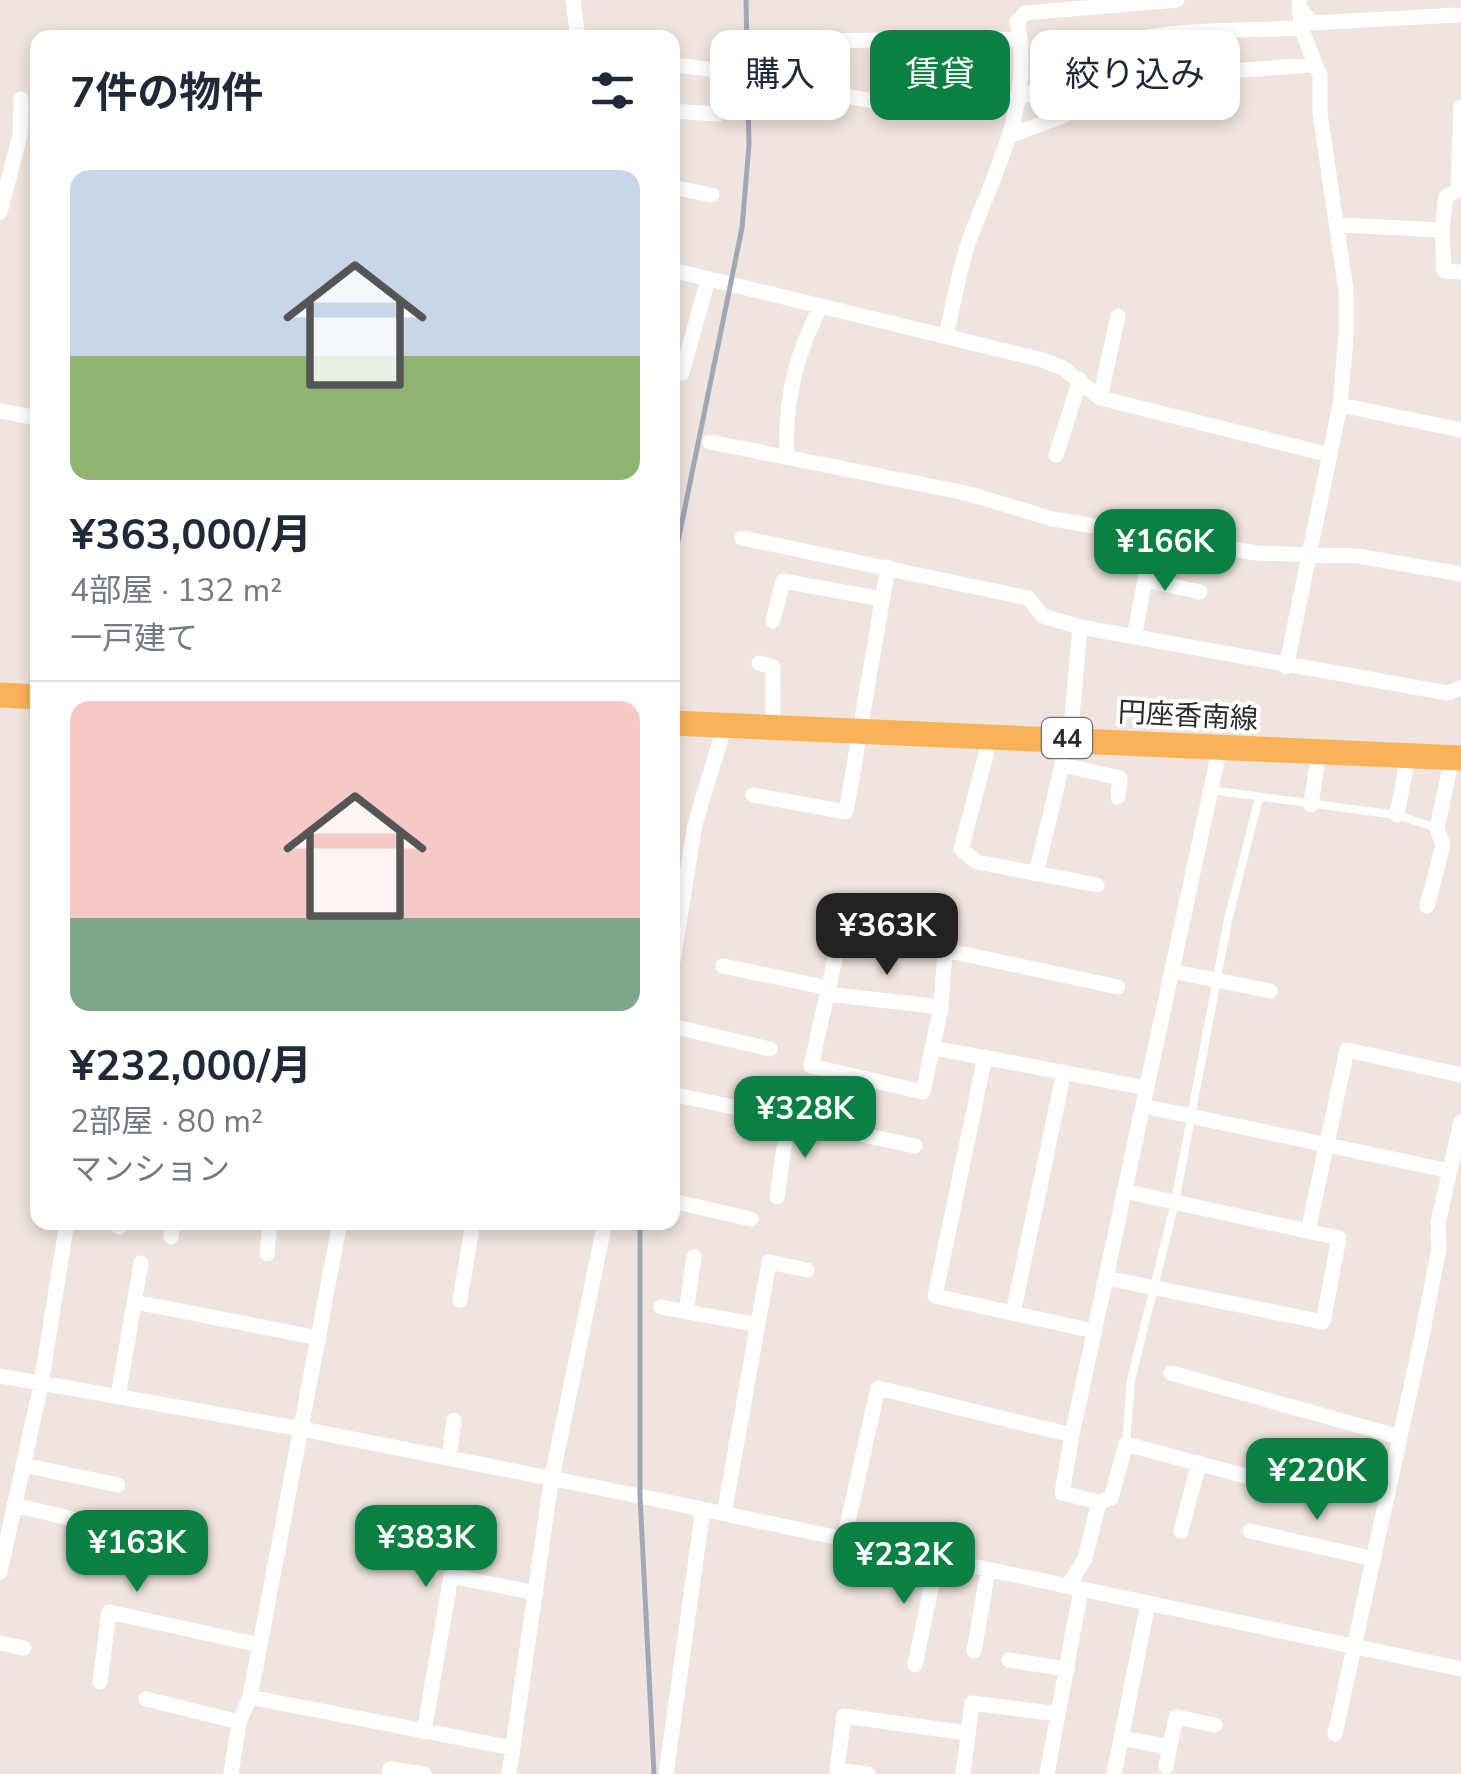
<!DOCTYPE html>
<html lang="ja">
<head>
<meta charset="utf-8">
<style>
  body { margin:0; font-family:"Nunito Sans","Noto Sans JP",sans-serif; background:#f6f6f7; color:#1f2937; height:100vh; display:flex; flex-direction:column; font-size:38px; white-space:nowrap }
  * { box-sizing:border-box; margin:0 }
  p { font-size:32px; color:#747a83 }
  .icon { flex:none; width:55px; height:55px; fill:none; stroke:currentColor; stroke-width:2; stroke-linecap:round; stroke-linejoin:round }
  .map { position:relative; flex:1; overflow:hidden }
  .panel { position:absolute; left:30px; top:30px; width:650px; height:1200px; display:flex; flex-direction:column; background:#fff; border-radius:20px; box-shadow:0 5px 15px #0003 }
  .panel>* { flex:none }
  .top-card { position:absolute; left:710px; top:30px; width:600px; height:90px; display:flex; gap:20px }
  .price { position:absolute; translate:-50% -85px; padding:0 22px; border-radius:20px; background:#0b8043; color:#fff; font-size:32px; line-height:65px; filter:drop-shadow(0 2px 5px #0008) }
  .price::after { content:''; position:absolute; left:50%; top:60px; width:30px; height:22px; margin-left:-15px; background:inherit; clip-path:polygon(0 0,100% 0,50% 100%) }
  .price.on { background:#222; color:#fff }
  ul { padding:0; list-style:none }
  li { display:grid; align-content:center; gap:20px; height:530px; padding:0 40px }
  li+li { border-top:2px solid #e0e1e3 }
  li span { display:grid; place-items:center; height:310px; border-radius:20px; color:#555 }
  li>.icon { margin-inline-start:auto }
  span .icon { width:180px; height:180px; fill:#fffc; stroke-width:1 }
  li b { font-size:42px }
  h2 { display:flex; justify-content:space-between; align-items:center; height:120px; padding:0 40px; font-size:42px }
  .tag { padding:0 35px; border-radius:20px; background:#fff; box-shadow:0 5px 15px #0003; font-size:35px; line-height:90px }
  .tag.on { background:#0b8043; color:#fff }
  .map>svg:first-child { display:block }
  .lines { fill:none; stroke-linecap:round; stroke-linejoin:round }
  .lane { stroke:#fff; stroke-width:8 }
  .street { stroke:#fff; stroke-width:15 }
  .primary { stroke:#fab258; stroke-width:25 }
  .rail { stroke:#a0a8b8; stroke-width:5 }
  .labels { text-anchor:middle; stroke-width:8; stroke-linejoin:round; paint-order:stroke }
  .shield { fill:#fff; stroke:#6b6b6b; stroke-width:2.5 }
  .shield-label { font-size:25px; font-weight:bold; fill:#2c2c2c }
  .street-label { font-size:28px; fill:#2c2c2c; stroke:#fff }
</style>
</head>
<body>
<div class="map">
<svg width="1461" height="1774" viewBox="0 0 1461 1774">
  <rect width="100%" height="100%" fill="#efe4de"/>
  <g class="lines">
    <path class="lane" d="M1210,790L1397,815L1437,828
      M1126,1444L1131,1380L1175,1202L1228,920L1259,798"/>
    <path class="street" d="M573,0L578,38
      M1300,9L1313,23L1457,15
      M1020,39L1017,22L1025,13L1177,0
      M781,41L1020,39C1028,112 995,172 970,238C959,269 954,303 946,335
      M672,65C777,73 883,118 989,106C1042,99 1076,55 1126,42C1177,28 1247,31 1301,28
      M672,111L718,114
      M1011,135L1063,116L1129,78L1314,65
      M672,187L712,195
      M1458,188L1461,107
      M1461,188L1446,197L1442,230L1444,271L1461,272
      M0,212L20,135L21,99
      M1339,225L1442,230
      M672,270L1043,360L1063,368L1100,398L1330,455
      M682,373L708,279
      M1100,398L1118,316
      M1340,405L1461,430
      M0,411L38,418
      M710,442L966,493L1053,519L1256,553L1358,556L1461,574
      M787,455C784,402 796,353 821,306
      M1056,455L1080,380
      M742,538L1028,598L1043,616L1080,627L1447,693L1461,688
      M1145,580L1200,592
      M773,621L783,581L882,599
      M1134,637L1152,544
      M759,663L773,667V727
      M1286,667L1340,405L1346,337V290L1320,113V76L1301,28L1299,0
      M991,736L961,849L977,862L1097,885
      M1070,739L1080,627
      M1062,765L1120,778L1118,797
      M753,795L846,812L888,567
      M1311,805L1319,751
      M1397,815L1408,756
      M1036,874L1062,765V738
      M860,900L947,923L941,1007L923,1092L811,1066L845,914Z
      M1427,906L1443,845L1437,828L1452,758
      M945,950L1118,987
      M723,966L829,988
      M672,967L695,824L725,725
      M1172,971L1270,991
      M827,994L941,1007
      M672,1026L770,1049
      M934,1048L1146,1088
      M985,1057L935,1296L1094,1331
      M672,1094L915,1146
      M1143,1106L1450,1171
      M777,1197L788,1119
      M672,1201L751,1219
      M119,1227L120,1222
      M1308,1231L1347,1050L1461,1075
      M171,1237L173,1222
      M267,1254L270,1222
      M1106,1278L1323,1322L1339,1238L1124,1191
      M460,1300L473,1222
      M135,1302L319,1338
      M661,1307L758,1325
      M686,1312L694,1257
      M1013,1313L1064,1072
      M1171,1373L1400,1437
      M0,1376L302,1429L640,1496L1461,1669
      M118,1396L141,1263
      M449,1458L454,1420
      M23,1465L118,1485
      M1099,1502L1111,1498L1126,1444L1253,1478L1273,1467L1388,1495
      M14,1505L103,1526
      M724,1514L769,1262L807,1270
      M1181,1531L1199,1463
      M1250,1531L1374,1559
      M844,1539L878,1388L1072,1435
      M0,1572L41,1384L67,1222
      M1068,1586L1085,1559L1099,1502L1062,1493L1072,1435L1220,747
      M0,1643L24,1648
      M974,1651L988,1570
      M1009,1660L1067,1669
      M915,1665L937,1559
      M100,1682L109,1612L260,1645
      M250,1697L512,1748
      M146,1699L239,1722
      M424,1732L451,1576L536,1593
      M1335,1734L1421,1341L1439,1248L1438,1223L1461,1122
      M1121,1738L1170,1747
      M1166,1766L1176,1717L1215,1725
      M231,1774L239,1722L250,1697L340,1222
      M390,1774V1769L424,1774
      M509,1774L551,1482L605,1222
      M666,1774L703,1509
      M868,1774L837,1770L844,1716L968,1733
      M963,1774L972,1703L1058,1714
      M1047,1774L1081,1589
      M1114,1774L1148,1603"/>
    <path class="primary" d="M0,695L38,697
      M672,723L1461,758"/>
    <path class="rail" d="M672,571L742,228L749,145L746,0
      M640,1222V1496L654,1774"/>
  </g>
  <g class="labels">
    <rect class="shield" x="1042" y="718" width="50" height="40" rx="8"/>
    <g class="shield-label">
      <text x="1067" y="747">44</text>
    </g>
    <g class="street-label">
      <text transform="translate(1188 715) rotate(3)" y="10">円座香南線</text>
    </g>
  </g>
</svg>
<b class="price" style="left:1165px;top:594px">¥166K</b>
<b class="price on" style="left:887px;top:978px">¥363K</b>
<b class="price" style="left:805px;top:1161px">¥328K</b>
<b class="price" style="left:1317px;top:1523px">¥220K</b>
<b class="price" style="left:426px;top:1590px">¥383K</b>
<b class="price" style="left:137px;top:1595px">¥163K</b>
<b class="price" style="left:904px;top:1607px">¥232K</b>
<div class="top-card">
<a class="tag">購入</a>
<a class="tag on">賃貸</a>
<a class="tag">絞り込み</a>
</div>
<section class="panel">
<h2>7件の物件<svg class="icon" aria-label="filters" viewBox="0 0 24 24"><path d="M4 7h16M4 17h16"/><circle cx="9" cy="7" r="2"/><circle cx="15" cy="17" r="2"/></svg></h2>
<ul>
<li><span style="background:linear-gradient(#c9d6e8 60%,#8fb573 0)"><svg class="icon" aria-label="home" viewBox="0 0 24 24"><path d="M3 11l9-7 9 7M6 9v11h12V9"/></svg></span><div><b>¥363,000/月</b><p>4部屋 · 132 m²</p><p>一戸建て</p></div></li>
<li><span style="background:linear-gradient(#f6c9c9 70%,#7fa58c 0)"><svg class="icon" aria-label="home" viewBox="0 0 24 24"><path d="M3 11l9-7 9 7M6 9v11h12V9"/></svg></span><div><b>¥232,000/月</b><p>2部屋 · 80 m²</p><p>マンション</p></div></li>
</ul>
</section>
</div>
</body>
</html>
